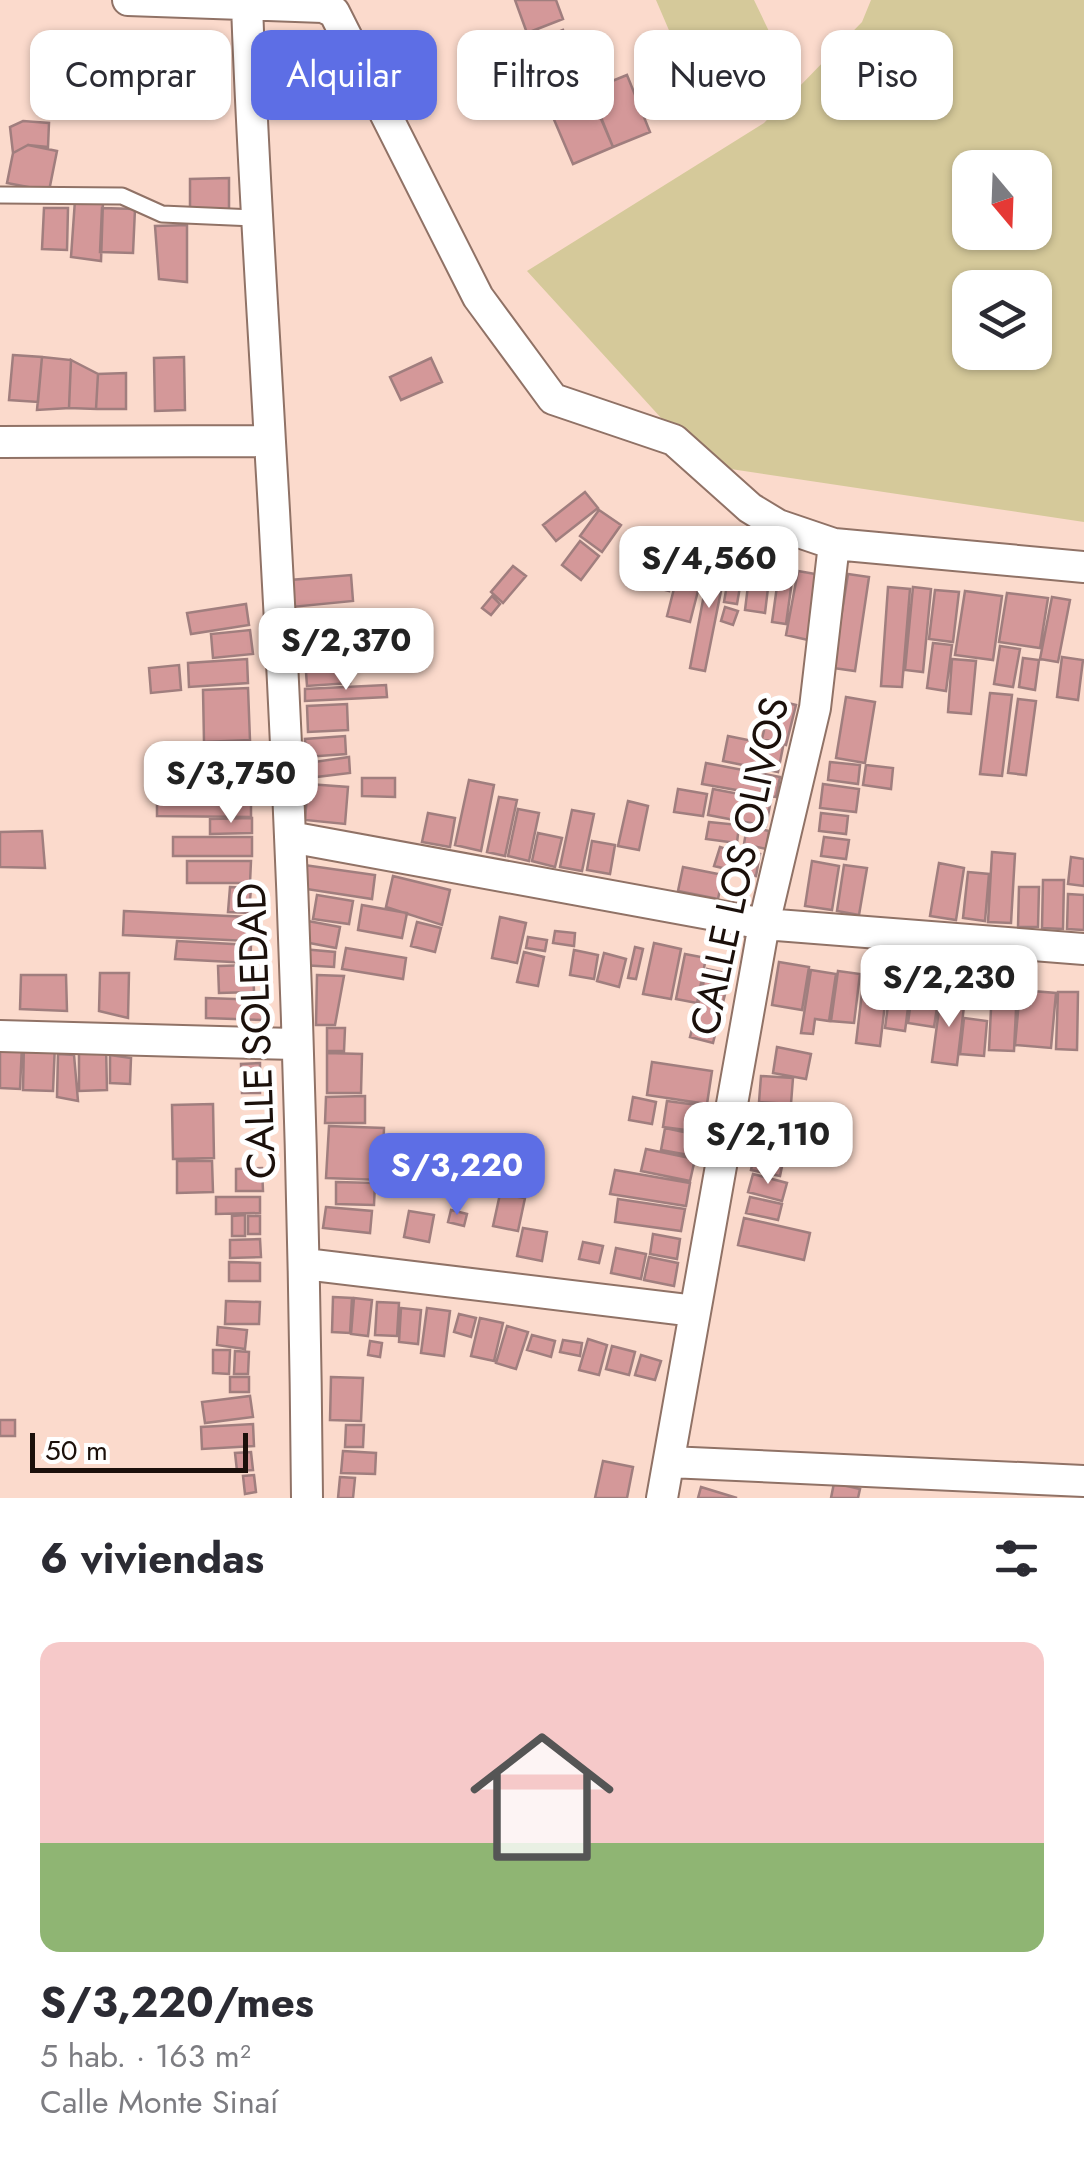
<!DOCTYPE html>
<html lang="es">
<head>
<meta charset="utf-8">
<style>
  body { margin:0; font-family:Jost,sans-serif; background:#f2f2f3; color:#2b2b33; height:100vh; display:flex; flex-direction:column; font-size:38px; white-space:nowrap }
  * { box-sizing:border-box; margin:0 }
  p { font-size:32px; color:#7c7c81 }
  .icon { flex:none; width:55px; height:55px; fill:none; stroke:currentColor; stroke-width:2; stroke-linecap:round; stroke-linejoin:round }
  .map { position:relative; height:1498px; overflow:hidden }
  .drawer { display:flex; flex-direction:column; background:#fff; flex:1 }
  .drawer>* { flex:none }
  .banner { position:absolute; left:30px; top:30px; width:1025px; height:90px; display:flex; gap:20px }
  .needle { width:65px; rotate:161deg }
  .controls { position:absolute; left:952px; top:150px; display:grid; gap:20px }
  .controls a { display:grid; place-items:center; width:100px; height:100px; border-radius:20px; background:#fff; box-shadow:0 2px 8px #0004; font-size:50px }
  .scale { position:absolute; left:30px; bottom:25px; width:218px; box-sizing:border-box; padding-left:10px; border:5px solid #1b100b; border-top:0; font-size:28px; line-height:35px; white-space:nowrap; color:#1b100b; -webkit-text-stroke:8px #fff; paint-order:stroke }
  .price { position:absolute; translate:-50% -85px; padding:0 22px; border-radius:20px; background:#fff; color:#222; font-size:32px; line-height:65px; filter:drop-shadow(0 2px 5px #0008) }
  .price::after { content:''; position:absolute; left:50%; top:60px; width:30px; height:22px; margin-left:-15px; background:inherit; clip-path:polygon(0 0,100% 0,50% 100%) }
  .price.current { background:#5d6ee5; color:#fff }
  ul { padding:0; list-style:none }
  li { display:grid; align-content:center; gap:20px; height:530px; padding:0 40px }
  li span { display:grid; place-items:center; height:310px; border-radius:20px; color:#555 }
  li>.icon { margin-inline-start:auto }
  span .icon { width:180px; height:180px; fill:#fffc; stroke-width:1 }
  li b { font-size:42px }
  h2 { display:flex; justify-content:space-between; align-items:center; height:120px; padding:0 40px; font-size:42px }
  .chip { padding:0 35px; border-radius:20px; background:#fff; box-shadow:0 2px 8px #0004; font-size:35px; line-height:90px }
  .chip.current { background:#5d6ee5; color:#fff }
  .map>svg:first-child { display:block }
  .green { fill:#d5c99a; fill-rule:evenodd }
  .building { fill:#d49899; stroke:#a07e7e; stroke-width:2.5 }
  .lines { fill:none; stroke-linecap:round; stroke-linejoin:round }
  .service-casing { stroke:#907266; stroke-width:19 }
  .minor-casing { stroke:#907266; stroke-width:34 }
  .service { stroke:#fff; stroke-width:15 }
  .minor { stroke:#fff; stroke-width:30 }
  .labels { text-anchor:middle; stroke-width:10; stroke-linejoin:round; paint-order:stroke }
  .street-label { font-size:40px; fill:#1b100b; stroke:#fff }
</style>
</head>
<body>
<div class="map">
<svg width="1084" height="1498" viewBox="0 0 1084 1498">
  <rect width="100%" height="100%" fill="#fbdacc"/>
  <path class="green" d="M656,0H754L777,48C756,79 730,86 695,91Z
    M871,0H1084V522L704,465L527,271L764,123L862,22ZM970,168H1035V232H970ZM970,288H1035V352H970Z"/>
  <path class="building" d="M515,0H556L563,19L527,33Z
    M563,30L613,147L573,164L523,47Z
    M627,75L650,132L613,147L590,90Z
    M23,121L49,123L48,147L28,145L13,153L10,127Z
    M28,145L57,151L49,191L7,183L13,153Z
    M229,178V210L190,211V179Z
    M75,200L103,201L101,261L71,257Z
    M44,208H68L67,250L42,249Z
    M102,208L135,209L133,253L100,252Z
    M187,225V282L159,279L155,226Z
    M13,355L42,357L38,402L9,400Z
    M42,357L71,360L69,408L37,410Z
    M184,357L185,410L155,411L154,358Z
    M431,358L442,382L401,400L390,377Z
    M71,360L98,374L96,409L69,408Z
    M126,373V409H96L98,374Z
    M585,492L598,508L556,541L543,525Z
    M599,510L621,525L602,552L580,536Z
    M639,538L658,542L647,587L628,583Z
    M580,541L599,556L581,580L562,565Z
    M661,541L680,546L669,591L650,586Z
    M686,542L709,548L690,622L667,616Z
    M712,553L728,556L705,671L690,668Z
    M732,556L745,558L737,604L724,602Z
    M751,561L771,563L765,613L745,610Z
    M513,566L526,576L503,603L491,592Z
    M798,571L821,575L808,640L786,635Z
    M779,572L793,574L786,624L772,622Z
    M848,574L869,577L855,671L833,668Z
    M351,575L353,601L292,607L290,580Z
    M888,587L910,589L902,687L881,686Z
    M913,587L931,589L923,672L905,670Z
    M935,590L959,592L953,642L929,639Z
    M965,591L1002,596L993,660L955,655Z
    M1007,593L1048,598L1040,648L999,642Z
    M492,596L500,604L491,615L482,608Z
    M1052,597L1070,600L1058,662L1040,659Z
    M246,604L249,625L191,634L187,613Z
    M725,607L738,611L733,625L721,621Z
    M331,620L332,637L306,639L305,622Z
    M250,630L253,654L213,658L211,634Z
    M356,638L358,664L306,668L304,643Z
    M933,643L952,645L946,691L927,688Z
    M1000,646L1020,649L1013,687L994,684Z
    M1062,657L1083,660L1078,700L1057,697Z
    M1023,658L1039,660L1035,690L1019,687Z
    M247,659L248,683L189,687L188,663Z
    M952,659L976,661L971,714L948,712Z
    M179,665L181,690L151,693L149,668Z
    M349,669L350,683L307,686L306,672Z
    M386,685L387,697L305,701V689Z
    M248,688L250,740L204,742L203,690Z
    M990,693L1012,695L1002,776L980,774Z
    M846,697L875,702L865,763L836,758Z
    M771,699L796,705L786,745L762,739Z
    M1018,699L1036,701L1026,775L1008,773Z
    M347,704L348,730L308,732L307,706Z
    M345,736L346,754L306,757L305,739Z
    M728,736L783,747L778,772L723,761Z
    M254,743V761L191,763L190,746Z
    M349,757L350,773L316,777L314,762Z
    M830,762L860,765L858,784L828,780Z
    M706,763L780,777L776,797L702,784Z
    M254,765L255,792L194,793V766Z
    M866,765L893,768L891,789L863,785Z
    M362,778H395V797L362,796Z
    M469,780L494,785L481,851L455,845Z
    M308,784L348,787L345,824L305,820Z
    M823,784L859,789L856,812L820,808Z
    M678,789L707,794L703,816L674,812Z
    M713,789L771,800L766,826L708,815Z
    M157,795L251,796V817L157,816Z
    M499,797L517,800L505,856L487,852Z
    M628,801L648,806L639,850L618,846Z
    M518,809L539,813L529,861L508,856Z
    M572,810L594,814L582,871L560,867Z
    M428,813L455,818L450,847L422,842Z
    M821,813L848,816L846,834L819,831Z
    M252,818V833L210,834V819Z
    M709,822L739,825L737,843L706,839Z
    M747,826L769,831L766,849L744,844Z
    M42,831L45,868L0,867V832Z
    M538,833L562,838L555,867L532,861Z
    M173,837H252V856H173Z
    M824,837L849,840L846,859L821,856Z
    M592,841L615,845L610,874L587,870Z
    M720,847L736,852L731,870L714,866Z
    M741,850L760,854L756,876L737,873Z
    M992,852L1015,854L1011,923L988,922Z
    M1071,857L1084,859V886L1068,884Z
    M187,861H251L250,883H187Z
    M812,861L839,866L832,910L805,906Z
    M939,863L964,868L956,920L930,916Z
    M304,865L375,875L372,899L300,888Z
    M844,865L867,868L859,915L837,911Z
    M683,867L723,875L718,899L678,891Z
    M968,872L989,874L985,921L963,918Z
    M393,876L450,890L442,925L386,907Z
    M1043,880H1064L1063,929L1042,928Z
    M230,887L251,888L249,913L228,912Z
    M1019,887H1039L1038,927H1018Z
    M1068,894L1084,895V930L1067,929Z
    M317,895L353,901L349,924L313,919Z
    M362,905L407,913L402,938L358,930Z
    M124,911L249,917L248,941L123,935Z
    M500,917L526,923L517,963L492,958Z
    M308,921L340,927L336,948L304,942Z
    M417,922L441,928L435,952L411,946Z
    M555,931L575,933L574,946L553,943Z
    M528,937L547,940L545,951L526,948Z
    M177,941L251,945L250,963L175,959Z
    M654,943L681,949L671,999L643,994Z
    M635,947L643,949L636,979L628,978Z
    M346,948L406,958L403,979L342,969Z
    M302,949L335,952L334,967L301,965Z
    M574,950L598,955L594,979L570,975Z
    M524,952L544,957L538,986L517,982Z
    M604,953L626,959L619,987L597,981Z
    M685,954L706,958L697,1003L676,999Z
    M779,962L809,967L802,1010L772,1005Z
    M253,965L254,992L219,993L218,966Z
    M707,969L730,974L713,1043L690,1037Z
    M811,970L836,974L829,1021L815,1019L813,1034L801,1033Z
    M838,971L860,974L854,1023L831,1021Z
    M100,973H129L128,1018L99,1011Z
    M21,975H66L67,1011L20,1009Z
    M317,975L344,976L335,1025H316Z
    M914,978L941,981L934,1027L908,1023Z
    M863,984L887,987L880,1046L856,1043Z
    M992,988L1017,989L1014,1051L989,1050Z
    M890,990L910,992L905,1031L885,1028Z
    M1020,990L1056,993L1051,1048L1015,1045Z
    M1058,992H1078L1077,1050L1056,1049Z
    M941,995L965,998L957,1065L932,1062Z
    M206,998L264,1000L263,1020L206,1018Z
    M964,1018L987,1021L984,1056L960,1054Z
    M327,1028H345L344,1051H327Z
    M24,1043L55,1044L53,1091L23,1090Z
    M0,1045H22L20,1089L0,1088Z
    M79,1045H106L107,1090L79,1091Z
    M777,1047L811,1054L806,1079L773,1073Z
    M327,1053L362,1054L361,1093H327Z
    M58,1054L74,1055L78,1101L57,1097Z
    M110,1055L131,1058L130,1084L110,1083Z
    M652,1062L712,1071L707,1104L647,1095Z
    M260,1063V1093H242L241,1064Z
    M761,1076L793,1078L791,1104L759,1102Z
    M365,1096V1123H325L326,1097Z
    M633,1097L656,1102L652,1124L629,1120Z
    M667,1101L705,1106L701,1132L663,1127Z
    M213,1104L214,1158L173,1159L172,1105Z
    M758,1105L807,1114L803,1137L754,1127Z
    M329,1126L384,1128L382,1180L326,1178Z
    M665,1128L698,1135L694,1156L661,1150Z
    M759,1132L808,1141L805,1161L784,1157L780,1176L751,1170Z
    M646,1149L695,1159L690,1181L641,1171Z
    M177,1161H212L213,1192L177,1193Z
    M262,1168L263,1191H236V1169Z
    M615,1170L690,1183L686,1206L610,1194Z
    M753,1174L787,1183L782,1201L748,1192Z
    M336,1182L375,1183L374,1205L336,1204Z
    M500,1194L525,1198L518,1231L493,1226Z
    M216,1197H260V1213L216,1214Z
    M750,1197L782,1204L778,1220L746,1213Z
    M618,1199L685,1209L681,1231L615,1222Z
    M326,1207L372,1211L370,1233L323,1228Z
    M451,1210L467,1214L464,1226L448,1222Z
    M409,1211L434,1215L429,1242L404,1237Z
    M245,1215V1236H232V1216Z
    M248,1216H260V1234H248Z
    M744,1218L810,1233L804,1260L738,1245Z
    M523,1228L547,1232L542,1261L517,1256Z
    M653,1234L680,1239L677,1259L650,1254Z
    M260,1239L261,1257L230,1258V1240Z
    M583,1242L603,1246L599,1263L579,1259Z
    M616,1248L646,1254L641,1279L611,1273Z
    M649,1257L678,1263L674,1286L644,1280Z
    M229,1262L260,1263V1281H229Z
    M333,1297L352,1298L350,1333L332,1332Z
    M354,1298L372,1300L368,1336L351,1334Z
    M226,1301L260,1302L259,1324H225Z
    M377,1302L399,1303L397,1336L375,1335Z
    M401,1308L421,1310L418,1344L399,1342Z
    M427,1308L450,1311L444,1356L421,1353Z
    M459,1314L476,1318L471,1337L454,1332Z
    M480,1318L503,1323L494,1361L471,1356Z
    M507,1326L528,1332L516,1369L496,1363Z
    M218,1327L247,1330L245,1349L217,1345Z
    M532,1335L555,1341L551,1357L527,1350Z
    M588,1339L607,1345L599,1375L579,1370Z
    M563,1340L582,1343L580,1356L560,1352Z
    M370,1341L382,1343L380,1357L368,1355Z
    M612,1346L635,1352L629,1375L606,1369Z
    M213,1350H230L229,1374L213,1373Z
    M235,1351L249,1352L248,1374H234Z
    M641,1355L661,1361L655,1380L635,1375Z
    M230,1377H249V1392H230Z
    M331,1377L363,1378L361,1421L330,1420Z
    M250,1396L253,1417L205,1423L202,1402Z
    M0,1420H15V1436H0Z
    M253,1424L254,1446L202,1449L201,1427Z
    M346,1425H364L363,1447H345Z
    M343,1451L376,1453L375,1474L341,1473Z
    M251,1452L253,1470L237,1471L235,1453Z
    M603,1461L633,1467L627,1498H595Z
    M254,1475L256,1492L245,1494L243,1476Z
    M340,1477L355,1478L353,1498H338Z
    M834,1483L860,1489L858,1498H831Z
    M701,1487L737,1498H698Z"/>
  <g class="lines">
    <g class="service-casing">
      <path id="service" d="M0,195L122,196L162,214L254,218"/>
    </g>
    <g class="minor-casing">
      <path id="minor" d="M128,0L323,7L334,12L478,297L553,399L674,440L750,508L778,525L834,544L1084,567
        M247,4C252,151 262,296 270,442C291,793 304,1146 307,1498
        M0,442L270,441
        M290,837L764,924L1084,949
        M0,1036L295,1044
        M305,1264L695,1311
        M669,1462L1084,1481
        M662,1498L764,924L815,708L834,544"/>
    </g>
    <use href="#service" class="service"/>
    <use href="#minor" class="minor"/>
  </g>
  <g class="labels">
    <g class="street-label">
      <text transform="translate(739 866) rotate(-78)" y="14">CALLE LOS OLIVOS</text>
      <text transform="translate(256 1031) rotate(-92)" y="14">CALLE SOLEDAD</text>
    </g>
  </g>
</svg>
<div class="controls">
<a><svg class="needle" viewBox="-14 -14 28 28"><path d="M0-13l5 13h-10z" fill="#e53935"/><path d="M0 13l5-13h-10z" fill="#7c7c81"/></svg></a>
<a><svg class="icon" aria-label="layers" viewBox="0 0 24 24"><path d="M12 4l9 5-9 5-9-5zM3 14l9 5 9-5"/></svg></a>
</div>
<div class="scale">50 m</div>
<b class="price" style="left:709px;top:611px">S/4,560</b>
<b class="price" style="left:346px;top:693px">S/2,370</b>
<b class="price" style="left:231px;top:826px">S/3,750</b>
<b class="price" style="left:949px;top:1030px">S/2,230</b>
<b class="price" style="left:768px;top:1187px">S/2,110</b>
<b class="price current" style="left:457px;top:1218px">S/3,220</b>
<div class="banner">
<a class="chip">Comprar</a>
<a class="chip current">Alquilar</a>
<a class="chip">Filtros</a>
<a class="chip">Nuevo</a>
<a class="chip">Piso</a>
</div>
</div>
<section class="drawer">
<h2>6 viviendas<svg class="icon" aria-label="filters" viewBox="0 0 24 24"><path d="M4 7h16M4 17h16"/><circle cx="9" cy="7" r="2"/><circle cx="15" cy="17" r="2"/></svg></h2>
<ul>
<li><span style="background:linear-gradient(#f6c9c9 65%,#8fb573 0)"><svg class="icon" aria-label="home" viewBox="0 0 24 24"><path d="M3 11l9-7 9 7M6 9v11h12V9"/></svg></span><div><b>S/3,220/mes</b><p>5 hab. · 163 m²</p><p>Calle Monte Sinaí</p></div></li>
</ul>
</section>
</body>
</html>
